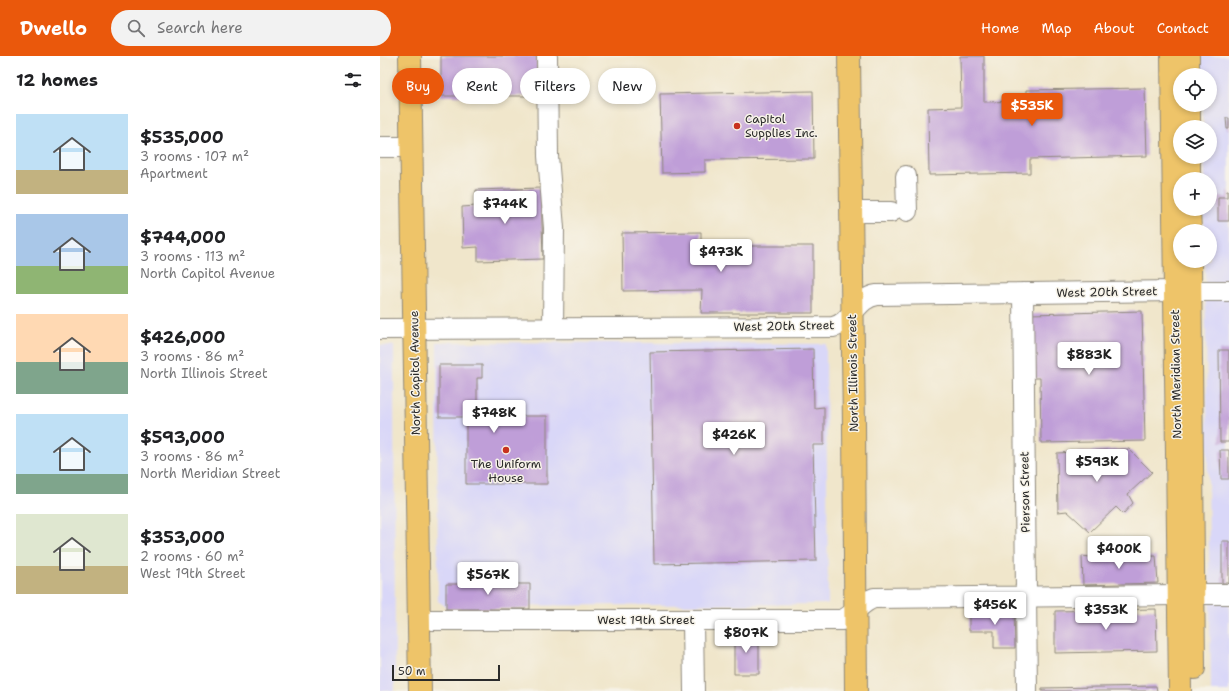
<!DOCTYPE html>
<html lang="en">
<head>
<meta charset="utf-8">
<style>
  body { margin:0; font-family:"Shantell Sans",sans-serif; background:#f2f2f2; color:#202124; height:100vh; display:flex; flex-direction:column; font-size:15px; white-space:nowrap }
  * { box-sizing:border-box; margin:0 }
  p { font-size:13px; color:#757577 }
  .icon { flex:none; width:22px; height:22px; fill:none; stroke:currentColor; stroke-width:2; stroke-linecap:round; stroke-linejoin:round }
  .map { position:relative; flex:1; overflow:hidden }
  .details { display:flex; flex-direction:column; background:#fff; width:380px }
  .details>* { flex:none }
  .guide { position:absolute; left:12px; top:12px; width:380px; height:36px; display:flex; gap:8px }
  .controls { position:absolute; left:793px; top:12px; display:grid; gap:8px }
  .controls a { display:grid; place-items:center; width:44px; height:44px; border-radius:50%; background:#fff; box-shadow:0 2px 6px #0003; font-size:20px }
  .scale { position:absolute; left:12px; bottom:10px; width:108px; box-sizing:border-box; padding-left:4px; border:2px solid #2b2b2b; border-top:0; font-size:11px; line-height:14px; white-space:nowrap; color:#2b2b2b; -webkit-text-stroke:3px #f7f3e8; paint-order:stroke }
  .price { position:absolute; translate:-50% -34px; padding:0 9px; border-radius:4px; background:#fff; color:#222; font-size:13px; line-height:26px; filter:drop-shadow(0 1px 2px #0008) }
  .price::after { content:''; position:absolute; left:50%; top:24px; width:12px; height:9px; margin-left:-6px; background:inherit; clip-path:polygon(0 0,100% 0,50% 100%) }
  .price.active { background:#ea580c; color:#fff }
  ul { padding:0; list-style:none }
  li { display:flex; align-items:center; gap:12px; height:100px; padding:0 16px }
  li span { display:grid; place-items:center; flex:none; width:112px; height:80px; border-radius:0px; color:#555 }
  li>.icon { margin-inline-start:auto }
  span .icon { width:48px; height:48px; fill:#fffc; stroke-width:1 }
  li b { font-size:17px }
  h2 { display:flex; justify-content:space-between; align-items:center; height:48px; padding:0 16px; font-size:17px }
  .chip { padding:0 14px; border-radius:18px; background:#fff; box-shadow:0 2px 6px #0003; font-size:14px; line-height:36px }
  .chip.active { background:#ea580c; color:#fff }
  header { display:flex; align-items:center; gap:24px; box-sizing:border-box; height:56px; padding:0 20px; background:#ea580c; color:#fff }
  header strong { font-size:19px }
  nav { display:flex; gap:22px; margin-inline-start:auto; font-size:14px }
  .search { width:280px; height:36px; background:#f2f2f2; display:flex; align-items:center; gap:10px; box-sizing:border-box; padding:0 14px; border-radius:22px; color:#757577; font-size:15px }
  main { display:flex; flex:1; min-height:0 }
  .map>svg:first-child { display:block }
  .built { fill:#d9d7f8 }
  .building { fill:#bf9ed8 }
  .lines { fill:none; stroke-linecap:round; stroke-linejoin:round }
  .minor-casing { stroke:#8e887b; stroke-width:22 }
  .major-casing { stroke:#8e887b; stroke-width:24 }
  .minor { stroke:#fff; stroke-width:20 }
  .major { stroke:#eec469; stroke-width:22 }
  .poi-dot { fill:#c8321e; stroke:#f7f3e8; stroke-width:1.5 }
  .labels { text-anchor:middle; stroke-width:3; stroke-linejoin:round; paint-order:stroke }
  .poi-label { font-size:12px; fill:#2b2b2b; stroke:#f7f3e8; text-anchor:start }
  .street-label { font-size:12px; fill:#2b2b2b; stroke:#f7f3e8 }
</style>
</head>
<body>
<header>
<strong>Dwello</strong>
<div class="search"><svg class="icon" aria-label="search" viewBox="0 0 24 24"><circle cx="10" cy="10" r="6"/><path d="M15 15l6 6"/></svg>Search here</div>
<nav><a>Home</a><a>Map</a><a>About</a><a>Contact</a></nav>
</header>
<main>
<section class="details">
<h2>12 homes<svg class="icon" aria-label="filters" viewBox="0 0 24 24"><path d="M4 7h16M4 17h16"/><circle cx="9" cy="7" r="2"/><circle cx="15" cy="17" r="2"/></svg></h2>
<ul>
<li><span style="background:linear-gradient(#bfe0f5 70%,#c2b280 0)"><svg class="icon" aria-label="home" viewBox="0 0 24 24"><path d="M3 11l9-7 9 7M6 9v11h12V9"/></svg></span><div><b>$535,000</b><p>3 rooms · 107 m²</p><p>Apartment</p></div></li>
<li><span style="background:linear-gradient(#a9c7e8 65%,#8fb573 0)"><svg class="icon" aria-label="home" viewBox="0 0 24 24"><path d="M3 11l9-7 9 7M6 9v11h12V9"/></svg></span><div><b>$744,000</b><p>3 rooms · 113 m²</p><p>North Capitol Avenue</p></div></li>
<li><span style="background:linear-gradient(#ffd9b3 60%,#7fa58c 0)"><svg class="icon" aria-label="home" viewBox="0 0 24 24"><path d="M3 11l9-7 9 7M6 9v11h12V9"/></svg></span><div><b>$426,000</b><p>3 rooms · 86 m²</p><p>North Illinois Street</p></div></li>
<li><span style="background:linear-gradient(#bfe0f5 75%,#7fa58c 0)"><svg class="icon" aria-label="home" viewBox="0 0 24 24"><path d="M3 11l9-7 9 7M6 9v11h12V9"/></svg></span><div><b>$593,000</b><p>3 rooms · 86 m²</p><p>North Meridian Street</p></div></li>
<li><span style="background:linear-gradient(#dfe7d0 65%,#c2b280 0)"><svg class="icon" aria-label="home" viewBox="0 0 24 24"><path d="M3 11l9-7 9 7M6 9v11h12V9"/></svg></span><div><b>$353,000</b><p>2 rooms · 60 m²</p><p>West 19th Street</p></div></li>
</ul>
</section>
<div class="map">
<svg width="849" height="635" viewBox="0 0 849 635">
  <rect width="100%" height="100%" fill="#f7f3e8"/>
  <filter id="ink" filterUnits="userSpaceOnUse"><feTurbulence type="fractalNoise" baseFrequency=".025" numOctaves="2"/><feDisplacementMap in="SourceGraphic" scale="8" xChannelSelector="R" yChannelSelector="G"/><feConvolveMatrix kernelMatrix="1 2 1 2 8 2 1 2 1" color-interpolation-filters="sRGB"/></filter>
  <filter id="wash" filterUnits="userSpaceOnUse"><feTurbulence type="fractalNoise" baseFrequency=".012" numOctaves="4" result="noise"/><feDisplacementMap in="SourceGraphic" scale="16" xChannelSelector="R" yChannelSelector="G"/><feGaussianBlur stdDeviation="0.9" result="paint"/><feColorMatrix in="noise" values="0 0 0 0 0 0 0 0 0 0 0 0 0 0 0 0 0 1.4 0 .05"/><feComposite in="paint" operator="in"/></filter>
  <g filter="url(#wash)">
    <rect width="100%" height="100%" fill="#f0e6cb"/>
    <path class="built" d="M822,0H849V635H831L825,205H830V175H824V153H830V123H824L823,101H830V71H823V49H830V19H822Z
      M57,286L446,288L448,548L65,550L58,545Z
      M0,289L14,290L15,635H0Z"/>
    <g id="blocks">
      <path class="building" d="M61,0H157V40H61Z
        M580,0H604V46L646,45V34L765,32L767,100L650,103V117L549,119L548,52L581,51Z
        M433,35L434,103L325,104V116L282,117L280,38Z
        M846,62H849V73H847Z
        M161,132L163,203L98,205V191L83,192L82,151L96,150V134Z
        M847,135H849V165H838V141H847Z
        M321,176V190H433V257H321L322,234L243,235L242,177Z
        M762,255L765,385L661,387L660,322H651L650,258Z
        M433,293L434,352L444,351V389H433L436,505L274,508L270,296Z
        M839,294H849V386H840Z
        M59,309H102V322H97V360H167V428H86V361H59Z
        M749,393L772,416L748,438L753,447L743,458L736,451L710,476L687,455L678,456L677,397Z
        M840,394H849V423H841Z
        M842,485H849V527H842Z
        M724,495L739,501L776,500L778,527L703,529L702,500L710,501Z
        M66,528H150V553H66Z
        M776,553L777,595L675,597V555Z
        M634,555L635,592H614V575H589V556Z
        M354,577H379V618H354Z
        M776,630L777,635H662V632Z"/>
    </g>
  </g>
  <g filter="url(#ink)">
    <use href="#blocks" fill-opacity="0" stroke="#8e887b" stroke-width="1"/>
    <g class="lines">
      <g class="minor-casing">
        <path id="minor" d="M167,0L168,100L174,172L173,272
          M0,91H32
          M526,120L527,155
          M471,156H511
          M811,235H849
          M643,237L647,635
          M0,273L453,271C472,267 476,242 497,239L795,235
          M814,538H849
          M39,564H462C474,559 481,546 494,542L798,539
          M313,564L314,635"/>
      </g>
      <g class="major-casing">
        <path id="major" d="M30,0L40,635
          M469,0L474,369L476,635
          M792,0L800,635
          M808,0V19
          M809,49V71
          M809,101V123
          M809,153L810,175
          M810,205L814,612"/>
      </g>
      <use href="#minor" class="minor"/>
      <use href="#major" class="major"/>
    </g>
  </g>
  <g class="poi-dot">
    <circle cx="357" cy="70" r="4"/>
    <circle cx="126" cy="394" r="4"/>
  </g>
  <g class="labels">
    <g class="poi-label">
      <text x="365" y="67">Capitol<tspan x="365" dy="14">Supplies Inc.</tspan></text>
      <text x="126" y="412" text-anchor="middle">The Uniform<tspan x="126" dy="14">House</tspan></text>
    </g>
    <g class="street-label">
      <text transform="translate(727 236) rotate(-1)" y="4">West 20th Street</text>
      <text transform="translate(404 270) rotate(-1)" y="4">West 20th Street</text>
      <text transform="translate(35 317) rotate(-91)" y="4">North Capitol Avenue</text>
      <text transform="translate(473 317) rotate(-91)" y="4">North Illinois Street</text>
      <text transform="translate(796 318) rotate(-91)" y="4">North Meridian Street</text>
      <text transform="translate(645 436) rotate(-91)" y="4">Pierson Street</text>
      <text x="266" y="568">West 19th Street</text>
    </g>
  </g>
</svg>
<div class="controls">
<a><svg class="icon" aria-label="locate" viewBox="0 0 24 24"><circle cx="12" cy="12" r="6"/><path d="M12 2v4M12 18v4M2 12h4M18 12h4"/></svg></a>
<a><svg class="icon" aria-label="layers" viewBox="0 0 24 24"><path d="M12 4l9 5-9 5-9-5zM3 14l9 5 9-5"/></svg></a>
<a>+</a>
<a>−</a>
</div>
<div class="scale">50 m</div>
<b class="price active" style="left:652px;top:71px">$535K</b>
<b class="price" style="left:125px;top:169px">$744K</b>
<b class="price" style="left:341px;top:217px">$473K</b>
<b class="price" style="left:709px;top:320px">$883K</b>
<b class="price" style="left:114px;top:378px">$748K</b>
<b class="price" style="left:354px;top:400px">$426K</b>
<b class="price" style="left:717px;top:427px">$593K</b>
<b class="price" style="left:739px;top:514px">$400K</b>
<b class="price" style="left:108px;top:540px">$567K</b>
<b class="price" style="left:615px;top:570px">$456K</b>
<b class="price" style="left:726px;top:575px">$353K</b>
<b class="price" style="left:366px;top:598px">$807K</b>
<div class="guide">
<a class="chip active">Buy</a>
<a class="chip">Rent</a>
<a class="chip">Filters</a>
<a class="chip">New</a>
</div>
</div>
</main>
</body>
</html>
